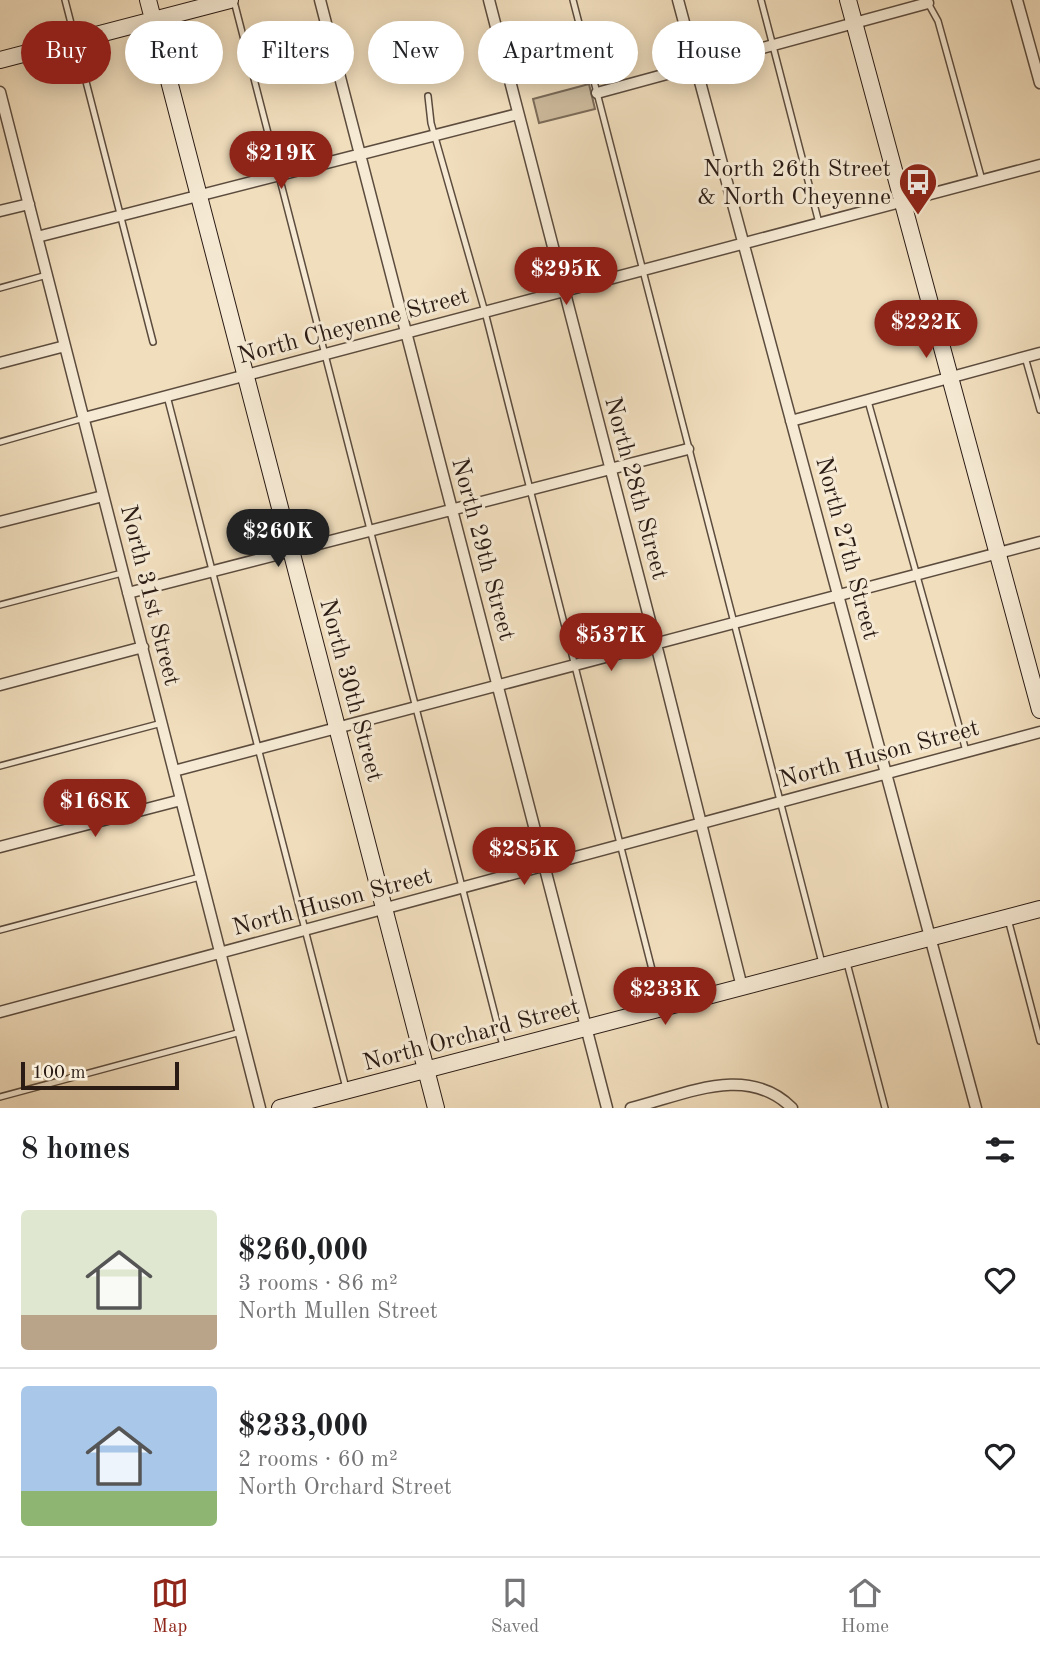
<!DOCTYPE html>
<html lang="en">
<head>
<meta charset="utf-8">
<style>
  body { margin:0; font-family:"Old Standard TT",serif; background:#f6f6f6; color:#202124; height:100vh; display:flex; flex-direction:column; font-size:26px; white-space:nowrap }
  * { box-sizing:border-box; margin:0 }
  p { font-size:23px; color:#757577 }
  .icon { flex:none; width:38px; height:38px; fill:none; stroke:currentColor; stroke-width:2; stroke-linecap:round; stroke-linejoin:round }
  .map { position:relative; height:1108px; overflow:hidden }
  .sheet { display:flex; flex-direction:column; background:#fff; flex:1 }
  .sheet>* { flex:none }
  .banner { position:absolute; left:21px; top:21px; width:999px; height:63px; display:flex; gap:14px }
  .scale { position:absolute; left:21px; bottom:18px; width:158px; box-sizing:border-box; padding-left:7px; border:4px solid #2a1b14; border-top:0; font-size:19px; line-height:24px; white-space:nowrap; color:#2a1b14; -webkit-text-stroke:5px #f6ead4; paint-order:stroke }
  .price { position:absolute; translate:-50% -60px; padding:0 16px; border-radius:24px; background:#8f2418; color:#fff; font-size:23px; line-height:46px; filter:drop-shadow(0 2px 4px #0008) }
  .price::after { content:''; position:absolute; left:50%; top:42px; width:21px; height:16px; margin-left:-10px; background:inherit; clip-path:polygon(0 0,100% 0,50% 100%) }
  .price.on { background:#222; color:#fff }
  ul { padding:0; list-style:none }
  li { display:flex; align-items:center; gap:21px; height:175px; padding:0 21px }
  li+li { border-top:2px solid #e0e0e0 }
  li span { display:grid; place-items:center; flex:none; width:196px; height:140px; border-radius:7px; color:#555 }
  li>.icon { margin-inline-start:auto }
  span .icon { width:84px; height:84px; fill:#fffc; stroke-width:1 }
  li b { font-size:30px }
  h2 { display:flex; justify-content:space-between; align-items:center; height:84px; padding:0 21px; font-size:30px }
  .chip { padding:0 24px; border-radius:32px; background:#fff; box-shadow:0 4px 18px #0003; font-size:24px; line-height:63px }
  .chip.on { background:#8f2418; color:#fff }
  .menu { display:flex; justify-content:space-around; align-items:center; height:98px; border-top:2px solid #e0e0e0; background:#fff; font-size:19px; color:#757577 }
  .menu a { display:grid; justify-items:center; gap:4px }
  .menu .on { color:#8f2418 }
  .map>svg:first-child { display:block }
  .green { fill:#cfbda0; stroke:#7c6c5a; stroke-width:2 }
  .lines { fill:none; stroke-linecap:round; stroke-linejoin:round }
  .lane-casing { stroke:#5c4c3e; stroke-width:8 }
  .street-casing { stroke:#5c4c3e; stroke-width:13 }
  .secondary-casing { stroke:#2a1b14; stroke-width:18 }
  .lane { stroke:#f6ead4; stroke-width:5 }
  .street { stroke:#f6ead4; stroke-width:10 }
  .secondary { stroke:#f6ead4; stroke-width:16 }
  .labels { text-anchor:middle; stroke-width:6; stroke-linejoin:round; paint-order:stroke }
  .poi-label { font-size:24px; fill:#2a1b14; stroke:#f6ead4; text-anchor:end }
  .street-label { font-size:24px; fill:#2a1b14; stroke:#f6ead4 }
</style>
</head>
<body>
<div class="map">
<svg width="1040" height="1108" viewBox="0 0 1040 1108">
  <rect width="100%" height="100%" fill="#f1debd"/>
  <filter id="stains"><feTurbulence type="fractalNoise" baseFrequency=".00286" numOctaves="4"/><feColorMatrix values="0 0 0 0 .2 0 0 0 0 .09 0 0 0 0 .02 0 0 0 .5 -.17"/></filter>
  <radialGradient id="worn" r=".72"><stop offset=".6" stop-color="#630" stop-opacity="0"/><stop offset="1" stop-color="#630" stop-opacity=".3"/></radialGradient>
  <path class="green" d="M589,84L595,109L539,123L533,99Z"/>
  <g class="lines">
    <g class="lane-casing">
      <path id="lane" d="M65,0L153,342
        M573,0L822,963
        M761,0L819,223
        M234,1L503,1046
        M928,3L938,21L982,180
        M428,96L431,123L485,312L661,1005
        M0,288L47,275
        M1025,357L1040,410
        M167,396L346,1088
        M868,401L966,751
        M0,442L84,418
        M0,605L122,573
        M0,766L162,723
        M1008,919L1040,1041
        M0,930L200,877
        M847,963L885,1108
        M0,1097L241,1032"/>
    </g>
    <g class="street-casing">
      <path id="street" d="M320,0L607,1108
        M489,0L656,644L742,987
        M678,0L976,1108
        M1017,0L1040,83
        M0,92L260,1108
        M597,93L928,3
        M0,211L29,204
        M37,237L518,114
        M0,363L65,346
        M84,418L1040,165
        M791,421L1040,353
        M0,522L103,496
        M128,593L688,449
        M0,685L143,647
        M174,771L1040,542
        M0,847L181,800
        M0,1012L1040,732
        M631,1108C685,1095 747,1063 792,1108"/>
    </g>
    <g class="secondary-casing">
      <path id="secondary" d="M148,0L436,1108
        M848,0L1040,710
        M0,60L230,0
        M280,1108L1040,909"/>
    </g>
    <use href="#lane" class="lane"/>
    <use href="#street" class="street"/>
    <use href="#secondary" class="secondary"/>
  </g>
  <defs>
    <g id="bus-pin" transform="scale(2.0125)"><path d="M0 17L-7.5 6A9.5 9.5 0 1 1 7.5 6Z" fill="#8f2418" stroke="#f6ead4"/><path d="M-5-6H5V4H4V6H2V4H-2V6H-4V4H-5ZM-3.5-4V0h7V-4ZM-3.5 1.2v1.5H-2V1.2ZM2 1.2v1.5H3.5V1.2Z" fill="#fff"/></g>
  </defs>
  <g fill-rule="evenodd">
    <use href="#bus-pin" x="918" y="182"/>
  </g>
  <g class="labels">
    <g class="poi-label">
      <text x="891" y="176">North 26th Street<tspan x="891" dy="28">&amp; North Cheyenne</tspan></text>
    </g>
    <g class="street-label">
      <text transform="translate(353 325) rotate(-15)" y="8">North Cheyenne Street</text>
      <text transform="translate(637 488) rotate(75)" y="8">North 28th Street</text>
      <text transform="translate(848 548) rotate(75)" y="8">North 27th Street</text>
      <text transform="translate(484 549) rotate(75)" y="8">North 29th Street</text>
      <text transform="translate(151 595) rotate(76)" y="8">North 31st Street</text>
      <text transform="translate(352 690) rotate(75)" y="8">North 30th Street</text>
      <text transform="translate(879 753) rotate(-15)" y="8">North Huson Street</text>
      <text transform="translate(332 901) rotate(-15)" y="8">North Huson Street</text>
      <text transform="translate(471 1034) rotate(-15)" y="8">North Orchard Street</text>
    </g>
  </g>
  <rect width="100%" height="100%" filter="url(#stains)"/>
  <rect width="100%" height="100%" fill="url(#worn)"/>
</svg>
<div class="scale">100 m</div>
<b class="price" style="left:281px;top:191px">$219K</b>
<b class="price" style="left:566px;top:307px">$295K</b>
<b class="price" style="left:926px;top:360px">$222K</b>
<b class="price on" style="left:278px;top:569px">$260K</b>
<b class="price" style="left:611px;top:673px">$537K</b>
<b class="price" style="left:95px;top:839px">$168K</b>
<b class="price" style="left:524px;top:887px">$285K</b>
<b class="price" style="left:665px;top:1027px">$233K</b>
<div class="banner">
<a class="chip on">Buy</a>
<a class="chip">Rent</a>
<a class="chip">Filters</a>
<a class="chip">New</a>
<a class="chip">Apartment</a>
<a class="chip">House</a>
</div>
</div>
<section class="sheet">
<h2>8 homes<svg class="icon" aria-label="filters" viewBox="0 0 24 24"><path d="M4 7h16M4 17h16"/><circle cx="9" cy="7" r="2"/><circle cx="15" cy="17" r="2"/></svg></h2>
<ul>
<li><span style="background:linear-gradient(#dfe7d0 75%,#b9a48a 0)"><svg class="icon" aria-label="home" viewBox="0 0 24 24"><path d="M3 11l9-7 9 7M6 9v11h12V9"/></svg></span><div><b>$260,000</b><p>3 rooms · 86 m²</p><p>North Mullen Street</p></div><svg class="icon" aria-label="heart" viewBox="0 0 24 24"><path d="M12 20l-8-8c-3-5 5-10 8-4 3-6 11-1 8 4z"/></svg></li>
<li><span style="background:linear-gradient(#a9c7e8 75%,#8fb573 0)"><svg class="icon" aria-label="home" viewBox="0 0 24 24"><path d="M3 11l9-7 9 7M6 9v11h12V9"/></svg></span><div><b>$233,000</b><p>2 rooms · 60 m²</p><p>North Orchard Street</p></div><svg class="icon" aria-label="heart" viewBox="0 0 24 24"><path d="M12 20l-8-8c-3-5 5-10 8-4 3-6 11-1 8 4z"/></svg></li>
</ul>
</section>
<nav class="menu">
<a class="on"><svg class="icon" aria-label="map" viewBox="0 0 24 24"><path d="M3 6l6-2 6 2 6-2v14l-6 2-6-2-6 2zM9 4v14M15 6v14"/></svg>Map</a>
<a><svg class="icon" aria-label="saved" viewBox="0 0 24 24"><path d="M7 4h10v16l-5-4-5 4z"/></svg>Saved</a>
<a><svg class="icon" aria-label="home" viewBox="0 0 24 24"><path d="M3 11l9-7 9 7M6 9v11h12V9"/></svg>Home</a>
</nav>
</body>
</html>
